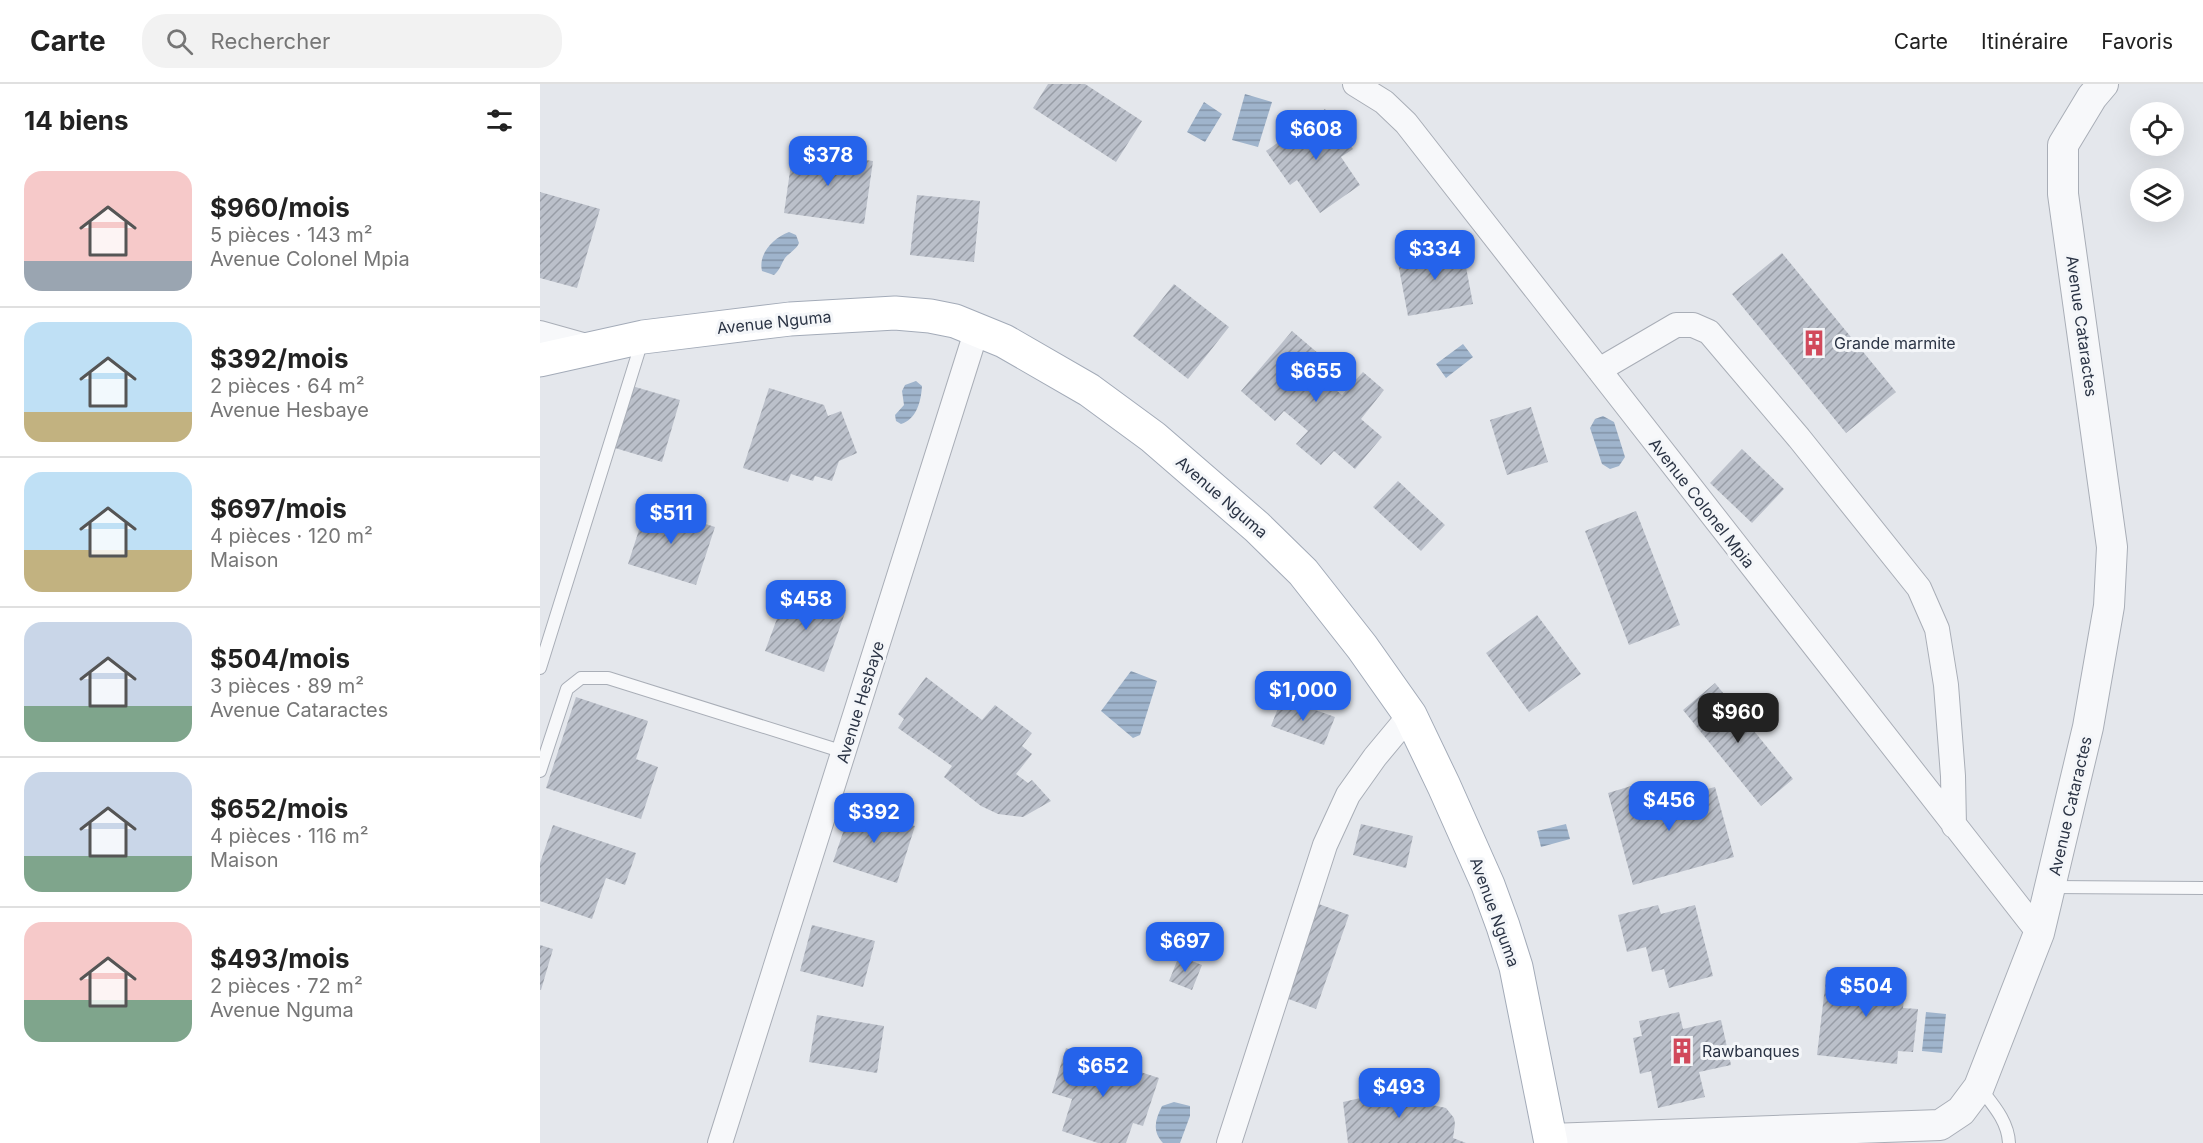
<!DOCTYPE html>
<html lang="fr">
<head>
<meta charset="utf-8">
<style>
  body { margin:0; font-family:Inter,sans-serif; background:#f2f2f2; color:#222; height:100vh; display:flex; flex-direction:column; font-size:22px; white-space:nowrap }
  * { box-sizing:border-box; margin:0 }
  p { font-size:20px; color:#767676 }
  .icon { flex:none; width:33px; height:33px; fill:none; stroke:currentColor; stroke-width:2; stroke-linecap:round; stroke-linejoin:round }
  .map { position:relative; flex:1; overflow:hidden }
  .panel { display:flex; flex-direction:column; background:#fff; width:540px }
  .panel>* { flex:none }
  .controls { position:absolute; left:1590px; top:18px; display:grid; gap:12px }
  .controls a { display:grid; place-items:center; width:54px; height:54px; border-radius:50%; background:#fff; box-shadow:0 6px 24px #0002; font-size:30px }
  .price { position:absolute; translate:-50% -51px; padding:0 14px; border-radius:12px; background:#2563eb; color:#fff; font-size:20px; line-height:39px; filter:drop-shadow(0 2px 3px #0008) }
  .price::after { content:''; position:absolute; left:50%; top:36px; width:18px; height:14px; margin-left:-9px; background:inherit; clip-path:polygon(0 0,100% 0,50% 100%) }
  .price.active { background:#222; color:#fff }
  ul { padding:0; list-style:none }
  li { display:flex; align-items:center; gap:18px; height:150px; padding:0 24px }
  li+li { border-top:2px solid #e0e0e0 }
  li span { display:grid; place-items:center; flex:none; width:168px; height:120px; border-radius:18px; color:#555 }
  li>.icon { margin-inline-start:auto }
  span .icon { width:72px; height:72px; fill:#fffc; stroke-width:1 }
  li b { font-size:26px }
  h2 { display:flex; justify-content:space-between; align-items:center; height:72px; padding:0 24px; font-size:26px }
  header { display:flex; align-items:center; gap:36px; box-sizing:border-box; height:84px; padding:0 30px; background:#fff; border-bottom:2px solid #e0e0e0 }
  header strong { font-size:28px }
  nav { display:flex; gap:33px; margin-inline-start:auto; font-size:21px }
  .search { width:420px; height:54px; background:#f2f2f2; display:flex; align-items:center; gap:15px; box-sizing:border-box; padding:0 21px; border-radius:24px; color:#767676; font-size:22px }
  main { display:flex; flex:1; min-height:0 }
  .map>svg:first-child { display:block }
  .water { fill:url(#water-rules) }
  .building { fill:url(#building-hatch) }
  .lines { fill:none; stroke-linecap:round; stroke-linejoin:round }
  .service-casing { stroke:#a9aeb7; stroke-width:14 }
  .minor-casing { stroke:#a9aeb7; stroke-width:26 }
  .tertiary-casing { stroke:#a9aeb7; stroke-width:32 }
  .primary-casing { stroke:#a3abb8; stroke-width:35 }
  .service { stroke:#f7f8fa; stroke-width:12 }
  .minor { stroke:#f7f8fa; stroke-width:24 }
  .tertiary { stroke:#f7f8fa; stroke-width:30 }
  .primary { stroke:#fff; stroke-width:33 }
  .labels { text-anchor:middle; stroke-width:6; stroke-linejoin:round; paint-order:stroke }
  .street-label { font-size:16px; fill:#2b3445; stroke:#f4f6f9 }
  .poi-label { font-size:16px; fill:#2b3445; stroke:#f4f6f9; text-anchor:start }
</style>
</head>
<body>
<header>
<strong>Carte</strong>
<div class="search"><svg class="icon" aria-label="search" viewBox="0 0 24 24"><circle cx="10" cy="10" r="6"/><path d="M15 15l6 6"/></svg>Rechercher</div>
<nav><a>Carte</a><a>Itinéraire</a><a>Favoris</a></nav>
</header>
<main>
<section class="panel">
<h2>14 biens<svg class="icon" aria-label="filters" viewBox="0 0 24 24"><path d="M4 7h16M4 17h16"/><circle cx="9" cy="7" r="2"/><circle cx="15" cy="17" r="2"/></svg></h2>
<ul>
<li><span style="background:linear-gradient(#f6c9c9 75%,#9aa5b1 0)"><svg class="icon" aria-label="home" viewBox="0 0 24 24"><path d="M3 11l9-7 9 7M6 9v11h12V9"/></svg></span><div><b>$960/mois</b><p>5 pièces · 143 m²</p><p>Avenue Colonel Mpia</p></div></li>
<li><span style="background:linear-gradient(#bfe0f5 75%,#c2b280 0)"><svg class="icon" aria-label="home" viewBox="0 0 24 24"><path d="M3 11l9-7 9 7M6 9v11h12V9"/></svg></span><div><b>$392/mois</b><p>2 pièces · 64 m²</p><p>Avenue Hesbaye</p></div></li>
<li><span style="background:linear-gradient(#bfe0f5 65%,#c2b280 0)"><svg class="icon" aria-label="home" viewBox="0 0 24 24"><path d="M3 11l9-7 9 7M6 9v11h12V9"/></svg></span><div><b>$697/mois</b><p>4 pièces · 120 m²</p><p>Maison</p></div></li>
<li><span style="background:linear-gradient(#c9d6e8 70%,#7fa58c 0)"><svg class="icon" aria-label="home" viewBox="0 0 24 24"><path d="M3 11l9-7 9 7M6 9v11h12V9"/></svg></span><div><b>$504/mois</b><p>3 pièces · 89 m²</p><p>Avenue Cataractes</p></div></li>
<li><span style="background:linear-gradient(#c9d6e8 70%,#7fa58c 0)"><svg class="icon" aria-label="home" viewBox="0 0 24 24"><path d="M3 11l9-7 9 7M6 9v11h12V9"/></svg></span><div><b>$652/mois</b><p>4 pièces · 116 m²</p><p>Maison</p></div></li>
<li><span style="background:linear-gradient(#f6c9c9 65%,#7fa58c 0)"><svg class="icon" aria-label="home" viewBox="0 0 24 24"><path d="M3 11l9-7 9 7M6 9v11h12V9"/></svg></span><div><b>$493/mois</b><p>2 pièces · 72 m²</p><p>Avenue Nguma</p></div></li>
</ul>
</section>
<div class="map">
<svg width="1663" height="1059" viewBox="0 0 1663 1059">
  <defs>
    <pattern id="water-rules" width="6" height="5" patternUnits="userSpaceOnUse" patternTransform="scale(1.5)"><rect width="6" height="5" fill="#9fb4cc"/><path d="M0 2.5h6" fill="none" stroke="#8293a7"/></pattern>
    <pattern id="building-hatch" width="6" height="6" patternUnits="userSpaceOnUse" patternTransform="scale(1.5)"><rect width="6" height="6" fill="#bbc0ca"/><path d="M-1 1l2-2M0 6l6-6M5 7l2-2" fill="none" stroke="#989da6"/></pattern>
  </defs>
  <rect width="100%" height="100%" fill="#e4e7ec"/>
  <path class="water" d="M705,10L732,18L718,63L692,56Z
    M664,18L682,30L665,58L647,48Z
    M249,148L256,151L259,159C256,166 250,168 245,174C241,180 240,186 234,191L222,187C218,170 233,154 249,148Z
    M923,260L933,273L906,294L896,280Z
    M376,297L382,302C381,317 377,335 361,340L356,337L355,331L364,321L362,307L365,301Z
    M1063,332L1074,338L1085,373L1079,382L1070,385L1062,380L1050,344L1055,335Z
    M591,587L617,597L600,651L593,654L561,627Z
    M1026,740L1030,755L1001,763L997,747Z
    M1386,928L1406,930L1402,969L1382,967Z
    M634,1018L650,1022V1032L640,1059H623C612,1047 615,1036 622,1022Z"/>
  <path class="building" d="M508,0H545L602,37L576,78L493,24Z
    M785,25L813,65L801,73L820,101L780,129L757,96L750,101L726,67Z
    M253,66L333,77L324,140L244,129Z
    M0,108L60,125L37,204L0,194Z
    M377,111L440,117L434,178L370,171Z
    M922,162L933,220L868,232L857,174Z
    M1242,169L1356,308L1306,349L1192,210Z
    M634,200L689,243L648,295L593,252Z
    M752,247L786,276L775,289L802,311L823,288L844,306L821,335L842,353L815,385L794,367L781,381L756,360L768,347L744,327L735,337L701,307Z
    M92,302L140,316L122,378L75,364Z
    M229,304L284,321L288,332L301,327L317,369L299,377L292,397L275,392L273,397L251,390L248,398L203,384Z
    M991,323L1008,378L967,391L950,336Z
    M1202,365L1244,405L1212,439L1170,399Z
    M858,397L905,441L881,467L833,423Z
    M107,421L175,443L156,501L88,480Z
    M1096,427L1140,541L1089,561L1045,447Z
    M248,505L306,526L284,588L225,567Z
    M997,531L1041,590L989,628L946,569Z
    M386,593L442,636L455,621L492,649L482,662L492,670L476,690L488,699L492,696L511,717L483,733L458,730L441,722L404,693L412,682L358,644L364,635L358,630Z
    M1175,599L1253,695L1221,722L1143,626Z
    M36,613L108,637L96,675L118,683L101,735L6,704Z
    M742,614L795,633L784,661L731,642Z
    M1091,702L1093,711L1105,704L1111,702L1119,705L1123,709L1125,716L1175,703L1194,773L1093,801L1068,709Z
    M312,722L375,742L357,799L293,778Z
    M821,740L873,752L866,784L813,771Z
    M13,741L96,769L85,801L66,794L52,835L0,817V779Z
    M776,819L809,831L776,925L743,913Z
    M1118,821L1121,830L1155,821L1173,892L1129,904L1124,885L1112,888L1106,863L1087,868L1078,831Z
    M272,841L335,857L323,903L260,887Z
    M0,861L13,865L1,906H0Z
    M639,872L662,881L652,906L629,897Z
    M1287,886L1366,896L1363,924L1378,925L1373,968L1358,967L1357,980L1277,971Z
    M1139,928L1143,945L1181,936L1191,981L1159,988L1165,1013L1118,1024L1111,987L1100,990L1093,954L1102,952L1099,937Z
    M277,931L344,942L337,989L269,978Z
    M526,964L619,994L603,1042L593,1039L586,1059H558L522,1047L532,1015L512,1009Z
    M887,999L892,1021L906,1024L914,1034L915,1040L913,1054L926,1059H808L803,1018Z"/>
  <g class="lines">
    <g class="service-casing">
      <path id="service" d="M0,584L102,257
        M0,687L27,605L41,594H68L304,668
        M1511,803L1663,804
        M1440,1004C1453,1021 1468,1037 1469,1059"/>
    </g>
    <g class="minor-casing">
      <path id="minor" d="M815,0L844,18L866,39L1499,849
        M0,249L50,263
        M1059,286L1136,241H1153L1169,248L1259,354L1379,504L1397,545L1406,601L1413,692L1414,742
        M180,1059L437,245
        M689,1059L785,761L808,711L835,673L870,631"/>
    </g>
    <g class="tertiary-casing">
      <path id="tertiary" d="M1010,1055L1400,1041L1421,1027L1439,1003L1499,849L1548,643L1569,522L1572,463L1523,110V61L1552,13L1563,0"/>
    </g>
    <g class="primary-casing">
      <path id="primary" d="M0,276L103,253L250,235L355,229L390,232L415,237L464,257L549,306L613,353L717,443L763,488L822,563L870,631L904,702L948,801L963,842L976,883L1011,1059"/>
    </g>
    <use href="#service" class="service"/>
    <use href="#minor" class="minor"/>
    <use href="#tertiary" class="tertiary"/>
    <use href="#primary" class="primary"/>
  </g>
  <defs>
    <g id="building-bare" transform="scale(2.07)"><path d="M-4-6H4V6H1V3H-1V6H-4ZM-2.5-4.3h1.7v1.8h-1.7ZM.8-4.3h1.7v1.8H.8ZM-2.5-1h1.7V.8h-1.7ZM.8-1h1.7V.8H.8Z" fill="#d1495b" stroke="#f4f6f9" stroke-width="2.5" paint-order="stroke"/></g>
  </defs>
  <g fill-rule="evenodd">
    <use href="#building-bare" x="1274" y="259"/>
    <use href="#building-bare" x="1142" y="967"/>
  </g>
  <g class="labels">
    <g class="street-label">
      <text transform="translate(234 238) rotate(-6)" y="6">Avenue Nguma</text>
      <text transform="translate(1542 242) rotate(82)" y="6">Avenue Cataractes</text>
      <text transform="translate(682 413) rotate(41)" y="6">Avenue Nguma</text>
      <text transform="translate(1162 419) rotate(52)" y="6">Avenue Colonel Mpia</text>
      <text transform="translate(320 618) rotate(-73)" y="6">Avenue Hesbaye</text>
      <text transform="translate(1530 722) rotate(-77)" y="6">Avenue Cataractes</text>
      <text transform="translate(955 828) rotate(70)" y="6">Avenue Nguma</text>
    </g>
    <g class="poi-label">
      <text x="1294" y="265">Grande marmite</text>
      <text x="1162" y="973">Rawbanques</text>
    </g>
  </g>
</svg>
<div class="controls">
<a><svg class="icon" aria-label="locate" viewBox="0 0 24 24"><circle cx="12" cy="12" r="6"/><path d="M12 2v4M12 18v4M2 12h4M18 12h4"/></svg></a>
<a><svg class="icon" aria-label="layers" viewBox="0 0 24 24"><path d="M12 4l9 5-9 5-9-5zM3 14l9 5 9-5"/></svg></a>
</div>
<b class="price" style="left:776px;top:77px">$608</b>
<b class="price" style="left:288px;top:103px">$378</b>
<b class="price" style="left:895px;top:197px">$334</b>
<b class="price" style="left:776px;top:319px">$655</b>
<b class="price" style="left:131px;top:461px">$511</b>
<b class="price" style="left:266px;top:547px">$458</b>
<b class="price" style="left:763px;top:638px">$1,000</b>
<b class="price active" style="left:1198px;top:660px">$960</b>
<b class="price" style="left:1129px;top:748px">$456</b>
<b class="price" style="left:334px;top:760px">$392</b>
<b class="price" style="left:645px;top:889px">$697</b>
<b class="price" style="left:1326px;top:934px">$504</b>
<b class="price" style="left:563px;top:1014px">$652</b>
<b class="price" style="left:859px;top:1035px">$493</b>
</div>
</main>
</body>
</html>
